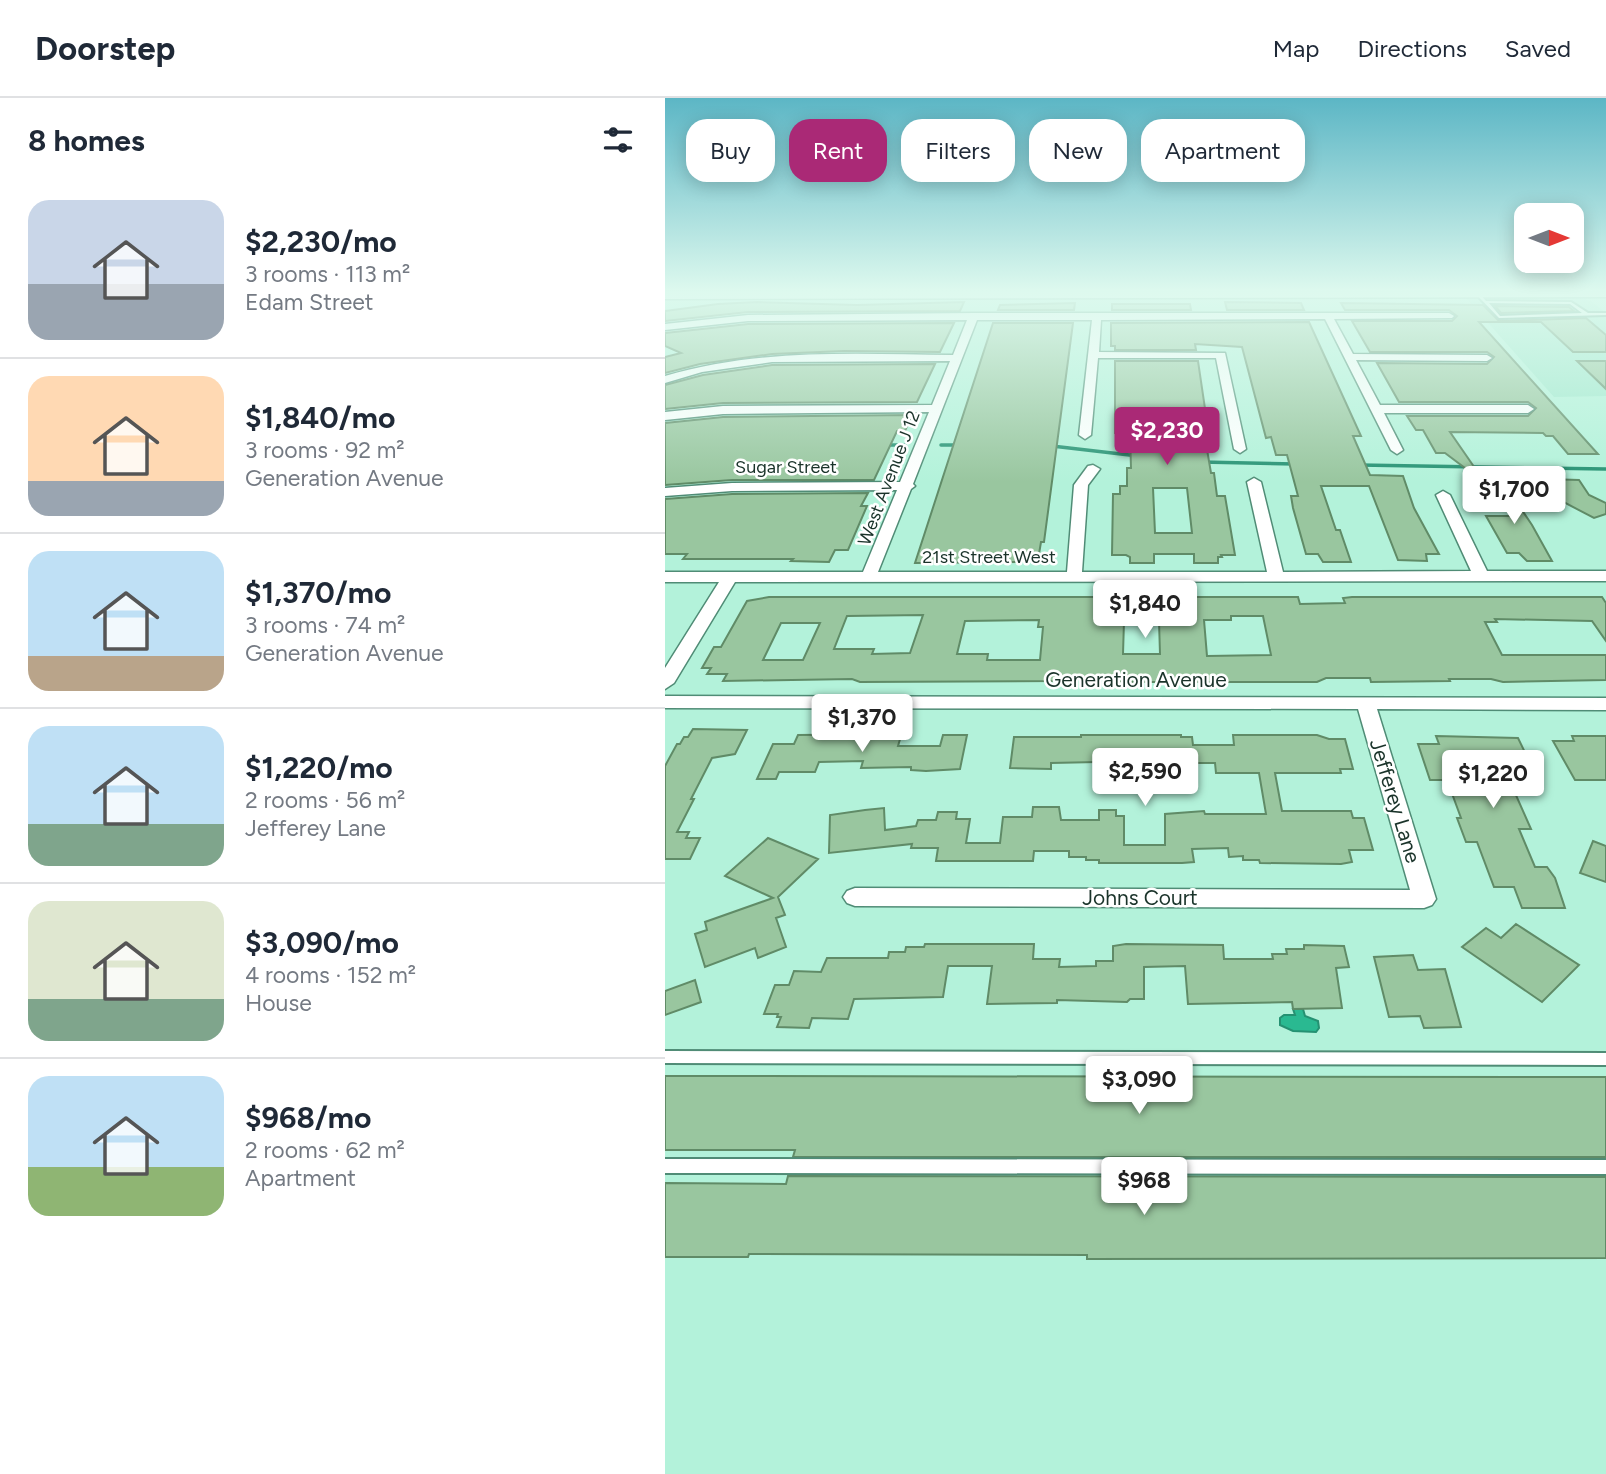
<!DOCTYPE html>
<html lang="en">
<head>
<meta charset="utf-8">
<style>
  body { margin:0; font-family:Figtree,sans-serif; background:#f2f2f3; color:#1f2937; height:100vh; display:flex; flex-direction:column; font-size:26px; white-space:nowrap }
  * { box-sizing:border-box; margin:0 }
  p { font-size:23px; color:#747a83 }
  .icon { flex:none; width:38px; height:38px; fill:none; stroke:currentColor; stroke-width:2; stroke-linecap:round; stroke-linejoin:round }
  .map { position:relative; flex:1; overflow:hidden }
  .drawer { display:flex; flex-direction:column; background:#fff; width:665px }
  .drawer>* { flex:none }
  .banner { position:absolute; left:21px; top:21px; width:665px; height:63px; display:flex; gap:14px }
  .needle { width:46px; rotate:90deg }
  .tools { position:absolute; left:849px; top:105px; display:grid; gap:14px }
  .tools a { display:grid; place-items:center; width:70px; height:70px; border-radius:14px; background:#fff; box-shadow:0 4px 18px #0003; font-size:35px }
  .price { position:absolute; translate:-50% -60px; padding:0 16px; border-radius:7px; background:#fff; color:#222; font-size:23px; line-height:46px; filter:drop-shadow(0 2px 4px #0008) }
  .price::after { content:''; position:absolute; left:50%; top:42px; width:21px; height:16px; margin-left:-10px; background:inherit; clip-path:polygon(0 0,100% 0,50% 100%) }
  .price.active { background:#aa2976; color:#fff }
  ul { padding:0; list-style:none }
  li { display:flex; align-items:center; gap:21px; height:175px; padding:0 28px }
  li+li { border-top:2px solid #e0e1e3 }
  li span { display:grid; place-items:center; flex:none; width:196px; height:140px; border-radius:21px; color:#555 }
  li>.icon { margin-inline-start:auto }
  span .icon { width:84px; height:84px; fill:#fffc; stroke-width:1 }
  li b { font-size:30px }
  h2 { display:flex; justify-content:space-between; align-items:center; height:84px; padding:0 28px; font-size:30px }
  .pill { padding:0 24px; border-radius:21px; background:#fff; box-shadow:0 4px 18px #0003; font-size:24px; line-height:63px }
  .pill.active { background:#aa2976; color:#fff }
  header { display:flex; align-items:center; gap:42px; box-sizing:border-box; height:98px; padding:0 35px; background:#fff; border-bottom:2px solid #e0e1e3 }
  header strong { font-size:33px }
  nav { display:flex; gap:38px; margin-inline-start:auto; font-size:24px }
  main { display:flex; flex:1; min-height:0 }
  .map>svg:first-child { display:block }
  .built { fill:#a0e8cd }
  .water { fill:#2ab991; stroke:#259172; stroke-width:2 }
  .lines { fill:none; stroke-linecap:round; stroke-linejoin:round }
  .stream { stroke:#259172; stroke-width:3.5 }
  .building { fill:#99c69f; stroke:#608b67; stroke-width:2; fill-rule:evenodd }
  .lane-casing { stroke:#508c76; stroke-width:4 }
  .street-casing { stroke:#508c76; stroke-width:3 }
  .secondary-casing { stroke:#508c76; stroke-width:3 }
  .lane { fill:#fff; fill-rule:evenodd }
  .street { fill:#fff; fill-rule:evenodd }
  .secondary { fill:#fff; fill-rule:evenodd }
  .labels { text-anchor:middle; stroke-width:5; stroke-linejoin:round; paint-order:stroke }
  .far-street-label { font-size:18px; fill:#1a332a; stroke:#fff }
  .street-label { font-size:21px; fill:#1a332a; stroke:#fff }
</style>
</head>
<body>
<header>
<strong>Doorstep</strong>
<nav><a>Map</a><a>Directions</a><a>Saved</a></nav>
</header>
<main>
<section class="drawer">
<h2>8 homes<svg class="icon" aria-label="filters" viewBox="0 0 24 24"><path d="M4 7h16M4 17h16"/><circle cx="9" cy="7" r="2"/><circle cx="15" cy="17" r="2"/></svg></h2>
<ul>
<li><span style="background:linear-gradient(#c9d6e8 60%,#9aa5b1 0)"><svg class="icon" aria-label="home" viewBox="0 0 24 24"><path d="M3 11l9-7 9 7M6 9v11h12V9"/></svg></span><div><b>$2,230/mo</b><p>3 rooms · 113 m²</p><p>Edam Street</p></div></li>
<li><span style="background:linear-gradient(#ffd9b3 75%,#9aa5b1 0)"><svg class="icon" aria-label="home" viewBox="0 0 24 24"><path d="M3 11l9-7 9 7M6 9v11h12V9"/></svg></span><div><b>$1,840/mo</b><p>3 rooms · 92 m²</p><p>Generation Avenue</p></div></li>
<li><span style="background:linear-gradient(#bfe0f5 75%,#b9a48a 0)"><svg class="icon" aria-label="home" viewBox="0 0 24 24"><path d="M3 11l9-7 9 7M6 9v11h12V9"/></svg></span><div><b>$1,370/mo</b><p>3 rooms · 74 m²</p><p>Generation Avenue</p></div></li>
<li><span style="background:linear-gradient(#bfe0f5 70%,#7fa58c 0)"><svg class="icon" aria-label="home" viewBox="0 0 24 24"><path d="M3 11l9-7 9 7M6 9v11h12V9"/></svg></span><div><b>$1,220/mo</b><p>2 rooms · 56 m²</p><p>Jefferey Lane</p></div></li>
<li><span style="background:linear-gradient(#dfe7d0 70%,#7fa58c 0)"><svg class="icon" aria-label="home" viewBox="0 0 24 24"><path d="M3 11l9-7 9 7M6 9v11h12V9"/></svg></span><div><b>$3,090/mo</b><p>4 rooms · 152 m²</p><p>House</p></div></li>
<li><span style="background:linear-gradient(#bfe0f5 65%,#8fb573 0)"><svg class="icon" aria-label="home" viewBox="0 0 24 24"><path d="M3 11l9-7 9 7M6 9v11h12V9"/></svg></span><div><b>$968/mo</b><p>2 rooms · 62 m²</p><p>Apartment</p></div></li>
</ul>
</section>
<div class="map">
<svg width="941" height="1376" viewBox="0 0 941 1376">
  <rect width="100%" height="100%" fill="#b3f2da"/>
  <path class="built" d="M801,200H914L926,203L941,215V298L889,299Z"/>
  <path class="water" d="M628,911H638L640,918L653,923L654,930L651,934L628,933L615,927V920L619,917H630Z"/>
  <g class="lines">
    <path class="stream" d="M219,347H240
      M276,347H295
      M387,348L473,358
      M536,364L630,366
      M694,367L941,371"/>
  </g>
  <path class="building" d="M92,204L192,207L299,204L295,213L83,214L0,223V213L53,206Z
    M560,204L636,205L639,212H562Z
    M410,205L409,212H333L335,207Z
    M676,205L818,207L834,223L921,220L941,237V254H908L876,224H814L933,356H903L888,338H881L878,335L785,334L814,376L812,379L780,355H771L758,332H751L742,318H863L871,310L863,304H734L712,265L822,266L829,259L822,254H705L687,223H787L792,218L784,212H680Z
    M447,206H525L526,212H447Z
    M830,208L904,209L909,213L836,215Z
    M644,224L696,338H688L705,377L738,378L749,410L774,456H761L762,463L733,462L704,388H656L671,432H675L686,464H658L653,456H641L628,410L626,398H633L622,357H611L606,339L601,340L577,249L530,246L531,252H450V248H446V225Z
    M289,225L275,254L179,253L107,256L35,266L0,275V259L16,255L0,248V235L83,226Z
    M328,225H408L379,444H376L374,456H360L355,459L354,464L250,465Z
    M450,263H533L542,324L543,334H539L546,375H549L552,398H560L570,457H556L557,459H553V465H529V456H489V465H465V459L461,457H447L448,396H455V388H462V370H466L465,336L450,335ZM488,390H522L527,435H490Z
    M912,263H941V291Z
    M270,266L252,304L58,305L0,311V287L38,277L107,267Z
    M247,317L240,333H232L209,382H67L0,387V325L58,319Z
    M880,381L914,382L924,397L941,405V416L929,420L889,399Z
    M838,384L867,427L887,463H862L854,455H842L821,418H849L810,388Z
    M203,395L196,408H202L183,452H170L164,464L126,463L128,461H18L22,456H0V401L67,396Z
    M104,499H633L635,506L680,505L678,500L687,499H937L941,505V543L927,523L830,521L832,524H820L837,557H941V582L838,584L826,581H784L785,583L706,584L705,580H661L652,584H456L447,583V579H406V582L393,583L195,584L187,581L58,583L62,576H42L46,570H37L49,549H56L82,503ZM258,517L245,555L207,556L209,551H169L182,518ZM566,518H598L606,557L542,558L539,522H566ZM374,522L373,529H378L375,562H322L323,556H292L300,523ZM459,523H494L495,556H458ZM116,525H155L138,562H98Z
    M28,631L82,632L70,656L47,660L26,701H29L12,734H24L21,740H35L25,761H0V668L12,646H15L19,639H23Z
    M225,636V638H236L233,648H275L278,637H302L295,671L261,673L246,672V669L196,670L198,663L154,664L150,674H114L111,681H92L108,646H129L133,637Z
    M416,637H516V639H527L528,647H569L568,637H652L664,641H680L688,671H675L676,675H610L617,713H686L688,720H699L708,752H684L687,764L676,766L595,765L594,762H578V758L564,759L563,750L527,751L529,764L517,765H434V762H421V759H404V753H369L368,763H271L273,750H246L247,746L164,755L165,717L200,712L219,710L220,732L251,728L253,722H271L273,714H292L291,721H305L301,745H335L338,719H367L368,709H394L396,722H434V712H451V718H459V747H500V716L539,713L540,716H601L594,675H551L550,665H496L497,677H480L479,663L386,665V671L345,670L349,639H416Z
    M771,638L853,640L871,677H842L866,731H854L870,769H882L890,780L900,810H857L849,789H829L812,744H801L792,720H796L782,682H765L753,646H774Z
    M907,638H941V682H910L888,643H909Z
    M103,740L153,761L113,799L120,817L111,820L121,849L93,860L90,850L40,869L30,836L42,832L40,824L108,800L60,778Z
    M928,743L941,748V784L915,775Z
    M851,826L914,867L877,904L797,849L821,830L836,840Z
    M260,846H369L368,861H395L394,869L431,868V863H448V848L461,846L558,847L559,861H608L607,856H622L621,851H639V847L679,848L684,869L671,870L677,910L628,911L627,904L523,906L520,868L479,869V901H465L462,904L392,902V905L322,906L327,868H283L278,899L189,901L183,921L147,920L144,930L112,929L116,919H112L113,916H99L110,887H124L129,873L156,874L162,860H223L224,854H240L241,849H259Z
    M748,857L753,872L780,871L796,929L759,930L755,918L724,919L709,859Z
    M30,882L36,904L0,917V893Z
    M0,978L941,979V1059H128L130,1052H0Z
    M123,1078L941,1079V1160L422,1161V1157L84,1156L83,1159H0V1085L121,1086Z"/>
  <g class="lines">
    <g class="lane-casing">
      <path id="lane" d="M810,195H814L821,203L906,204L923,215H941V217L834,220ZM824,205L905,206L917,215L835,218Z
        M0,953L941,955V967L0,965Z
        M0,1061L941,1062V1076L0,1075Z"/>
    </g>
    <g class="street-casing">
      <path id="street" d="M309,215H784L789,218L787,220L669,221L688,256L822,257L827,260L822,263L691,262L715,307H863L869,311L863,315H719L738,352L732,356L726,352L660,221L436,222L434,254L560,255L581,351L575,355L569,351L551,260H433L426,337L420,341L414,337L427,222H312L248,386L250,388L246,391L213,474H402L409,387L423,368L428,367L435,371L423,387L417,474H602L582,384L589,380L596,384L618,474L806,473L771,397L778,393L785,397L822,473H941V483L70,484L9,585L0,591V570L54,484H0V474H198L232,392L67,393L0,398V390L67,385L235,384L264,314L58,316L0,322V314L58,308L267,307L285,263L107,264L37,274L0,285V278C95,250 190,256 288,257L302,222L83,223L0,232V226L83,217Z
        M0,598L941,600V612L712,611L771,801L767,807L759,810L190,808L182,805L178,799L182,793L190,790L745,792L693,611L0,610Z"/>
    </g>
    <g class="secondary-casing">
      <path id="secondary" d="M941,191V199L0,201V193Z"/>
    </g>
    <use href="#lane" class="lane"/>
    <use href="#street" class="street"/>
    <use href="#secondary" class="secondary"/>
  </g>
  <linearGradient id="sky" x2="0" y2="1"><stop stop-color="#5cb6c5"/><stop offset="0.5" stop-color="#ddf9ee"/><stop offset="1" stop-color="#ddf9ee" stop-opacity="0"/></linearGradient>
  <rect width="941" height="384" fill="url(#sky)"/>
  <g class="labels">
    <g class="far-street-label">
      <text x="121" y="375">Sugar Street</text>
      <text transform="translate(224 380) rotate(-69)" y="6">West Avenue J 12</text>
      <text x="324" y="465">21st Street West</text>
    </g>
    <g class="street-label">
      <text x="471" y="589">Generation Avenue</text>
      <text transform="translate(730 703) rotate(73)" y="7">Jefferey Lane</text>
      <text x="475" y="807">Johns Court</text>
    </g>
  </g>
</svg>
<div class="tools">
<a><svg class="needle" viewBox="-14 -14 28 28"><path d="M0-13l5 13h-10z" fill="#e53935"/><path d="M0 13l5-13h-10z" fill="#747a83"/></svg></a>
</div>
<b class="price active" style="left:502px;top:369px">$2,230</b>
<b class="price" style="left:849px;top:428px">$1,700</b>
<b class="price" style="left:480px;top:542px">$1,840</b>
<b class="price" style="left:197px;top:656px">$1,370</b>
<b class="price" style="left:480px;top:710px">$2,590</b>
<b class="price" style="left:828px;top:712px">$1,220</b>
<b class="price" style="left:474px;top:1018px">$3,090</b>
<b class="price" style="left:479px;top:1119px">$968</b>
<div class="banner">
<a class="pill">Buy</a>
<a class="pill active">Rent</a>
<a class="pill">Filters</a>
<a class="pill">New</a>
<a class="pill">Apartment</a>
</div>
</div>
</main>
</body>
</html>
